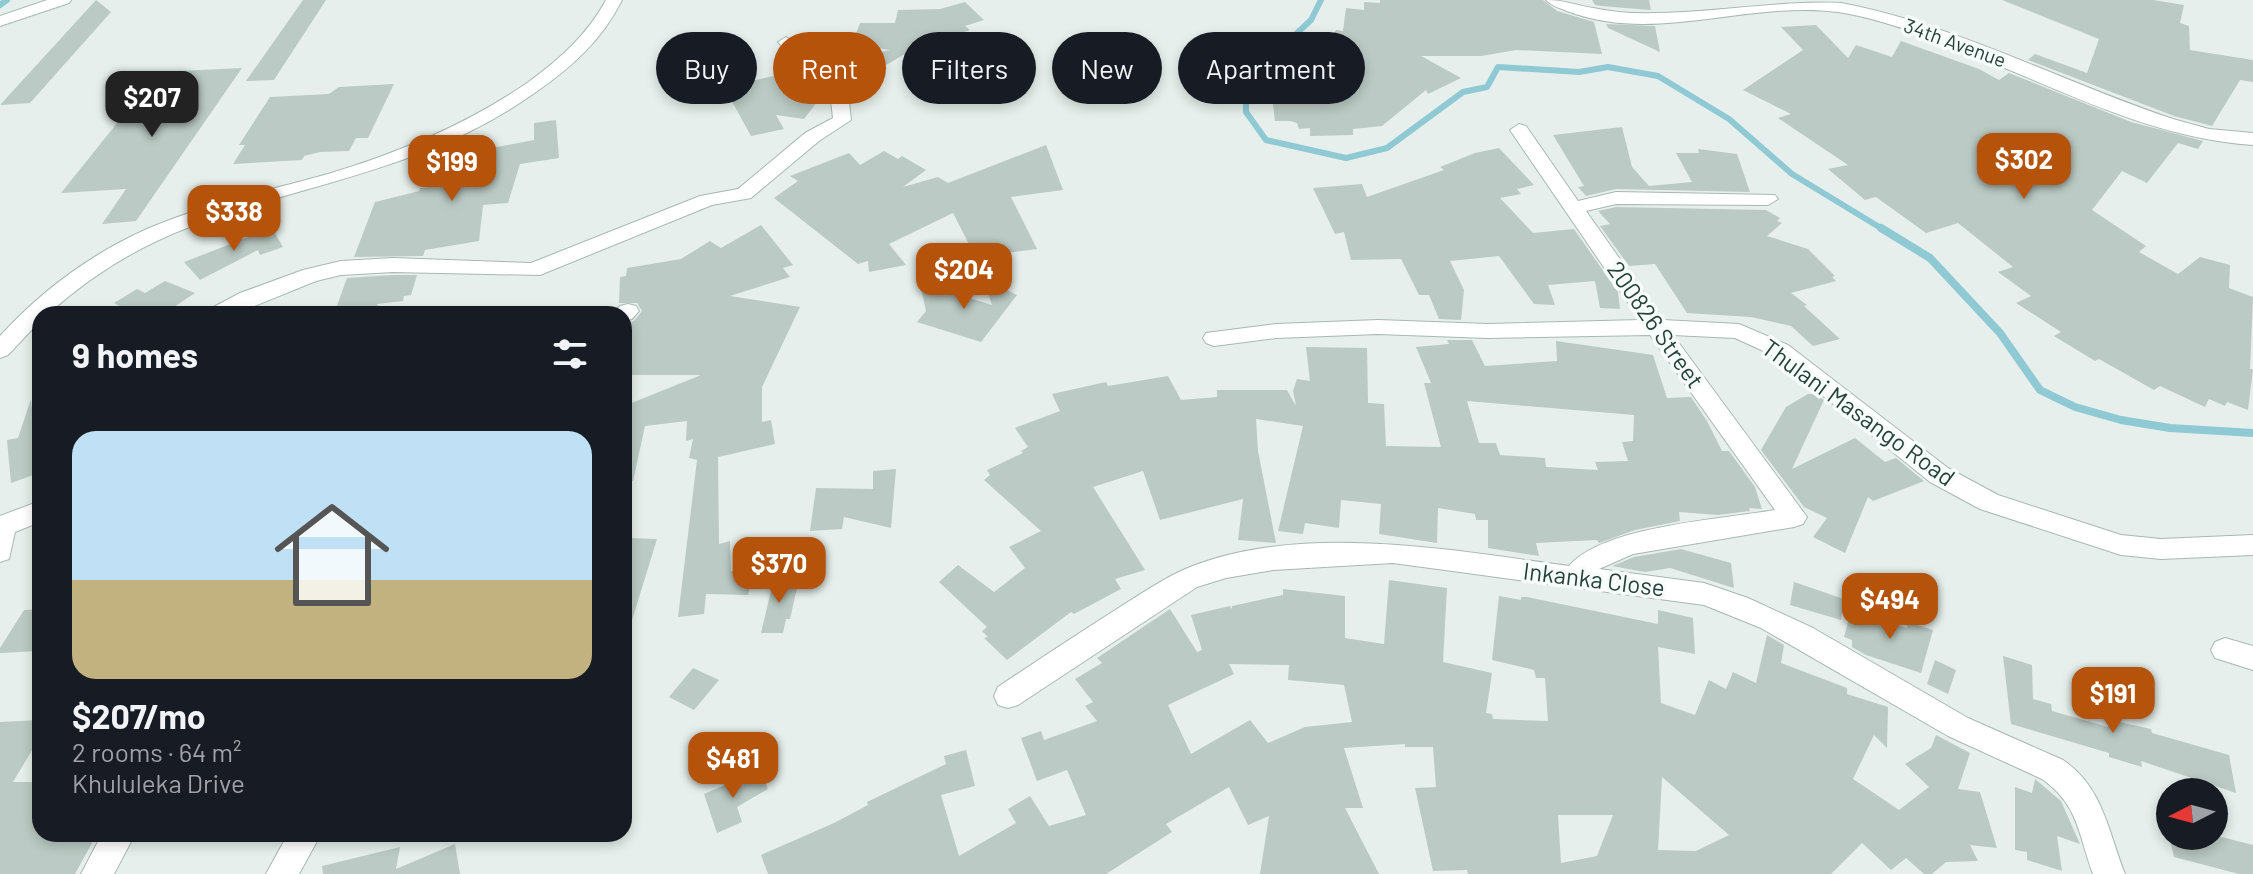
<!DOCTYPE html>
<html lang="en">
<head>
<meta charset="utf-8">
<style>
  body { margin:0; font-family:Barlow,sans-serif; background:#242831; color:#f1f3f6; height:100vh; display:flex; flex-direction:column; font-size:30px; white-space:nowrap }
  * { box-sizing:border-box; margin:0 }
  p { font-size:26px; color:#9ea1a6 }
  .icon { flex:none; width:44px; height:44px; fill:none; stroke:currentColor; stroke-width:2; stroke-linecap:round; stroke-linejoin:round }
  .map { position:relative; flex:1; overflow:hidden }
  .drawer { position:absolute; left:32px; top:306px; width:600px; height:536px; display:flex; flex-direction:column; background:#171b24; border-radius:24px; box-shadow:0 4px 12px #0003 }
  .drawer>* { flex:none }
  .banner { position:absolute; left:656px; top:32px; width:760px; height:72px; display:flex; gap:16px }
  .needle { width:52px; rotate:264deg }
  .fabs { position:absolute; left:2156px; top:778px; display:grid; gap:16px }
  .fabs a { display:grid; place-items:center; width:72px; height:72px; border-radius:50%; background:#171b24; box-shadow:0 4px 12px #0003; font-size:40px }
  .price { position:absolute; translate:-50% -68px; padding:0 18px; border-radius:16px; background:#b45309; color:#fff; font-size:26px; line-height:52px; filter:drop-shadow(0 2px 4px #0008) }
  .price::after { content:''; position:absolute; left:50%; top:48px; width:24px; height:18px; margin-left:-12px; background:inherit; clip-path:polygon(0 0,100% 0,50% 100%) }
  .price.on { background:#222; color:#fff }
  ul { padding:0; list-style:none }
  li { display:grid; align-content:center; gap:16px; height:424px; padding:0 40px }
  li span { display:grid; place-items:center; height:248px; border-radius:24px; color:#555 }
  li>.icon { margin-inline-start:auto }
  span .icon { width:144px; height:144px; fill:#fffc; stroke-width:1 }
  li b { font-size:34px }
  h2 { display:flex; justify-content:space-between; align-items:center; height:96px; padding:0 40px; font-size:34px }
  .pill { padding:0 28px; border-radius:36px; background:#171b24; box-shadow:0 4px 12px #0003; font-size:28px; line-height:72px }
  .pill.on { background:#b45309; color:#fff }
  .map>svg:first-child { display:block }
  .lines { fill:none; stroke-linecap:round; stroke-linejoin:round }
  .stream-far1 { stroke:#8ec9d4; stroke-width:6 }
  .stream { stroke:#8ec9d4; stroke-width:8 }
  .building { fill:#bbcac4; fill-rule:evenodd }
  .minor-casing { stroke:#a8b8b2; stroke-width:2 }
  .tertiary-casing { stroke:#a8b8b2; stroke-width:2 }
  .minor { fill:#fff; fill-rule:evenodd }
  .tertiary { fill:#fff; fill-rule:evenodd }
  .labels { text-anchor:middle; stroke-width:7; stroke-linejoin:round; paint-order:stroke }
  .far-street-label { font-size:20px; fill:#24423a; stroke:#f7fbf9 }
  .street-label { font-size:24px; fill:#24423a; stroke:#f7fbf9 }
</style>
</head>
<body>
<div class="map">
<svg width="2253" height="874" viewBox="0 0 2253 874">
  <rect width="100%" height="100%" fill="#e6efeb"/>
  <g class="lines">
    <path class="stream-far1" d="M1321,0L1311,20L1246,81V112L1266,140L1346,158L1387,148L1463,92L1487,87L1498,67L1579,72L1608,67L1658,76L1729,119L1792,174L1884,230
      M0,5L7,0"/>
    <path class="stream" d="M1881,228L1930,258L2000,333L2040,390L2075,407L2121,420L2170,428L2253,433"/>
  </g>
  <path class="building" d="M96,0L111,12L30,103L0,105Z
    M303,0H326L274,80L246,81Z
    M1380,0H1543L1557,11L1594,22L1602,54L1516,50L1481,56H1421L1461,78L1428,94L1426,90L1382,126L1353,129V135L1310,136V128L1299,129L1297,123L1290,121H1275L1272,96L1287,73L1309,75L1336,30L1343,31L1346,8L1364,10V2L1380,3Z
    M1592,0H1649L1651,10L1601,6L1595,5Z
    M2002,0H2153L2184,5L2180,23L2189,26L2190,50L2253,60V82L2240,80L2212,126L2174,116L2028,60L2035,54L2087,73L2099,39Z
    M965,2L984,20L965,26L970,30L910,51L867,76L880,89L851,97L863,75L856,64L843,60L890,50L852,44L860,23H895L898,10L940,9Z
    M1606,24L1655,26L1660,52L1608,28Z
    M1816,25L1848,58L1856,45L1892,57L1901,41L1979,69L1999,80L2009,73L2131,122L2203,141L2198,149L2178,143L2147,183L2122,171L2092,210L2146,246L2139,252L2178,274L2200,257L2230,265L2229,288L2253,297L2250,369H2253L2248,410L2227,402L2225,406L2209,399L2205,407L2160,386L2154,390L2099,359L2095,361L2054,336L2061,332L2016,303L2031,296L1998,272L2013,267L1958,223L1926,233L1876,197L1865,200L1828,169L1848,165L1778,118L1791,114L1743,90L1803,50L1781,27Z
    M1134,62L1124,94H1108L1104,75Z
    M242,68L136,221L102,224L126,189L61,193L158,72Z
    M810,68L837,76L804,119L776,115L784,129L751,136L724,87Z
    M394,84L368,138H356L349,151L320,152L304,156L302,160L233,164L245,145H239L270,97L329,94L339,87Z
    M556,120L559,158L520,164L508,203L483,205L479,241L425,250L423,256L354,257L375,202L419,191L420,188L468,183L471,169L489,166L487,149L534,140V123Z
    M1622,127L1632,167L1649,186L1692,182L1676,153H1699L1698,149L1737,154L1750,192L1616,189L1586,196L1578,187L1584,186L1553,135Z
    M1046,145L1063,190L1011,197L1037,249L997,254V250L974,254L953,213L889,244L906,265L869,272L868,261L858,264L774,198L798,181L790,176L849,153L860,165L884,151L898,159L902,156L926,170L903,187L938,177L948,183Z
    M1499,148L1534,185L1517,189L1521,194L1500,198L1533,233L1574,229L1618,292L1620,309L1600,308L1595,281L1548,285L1555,305L1534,304L1499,256L1450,261L1464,290L1461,320L1439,319L1429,295H1419L1401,259L1351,260L1344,232L1335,234L1313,188L1362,184L1367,197L1444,170L1440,167L1475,153Z
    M1616,207L1766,210L1780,218L1777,221L1782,223L1767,236L1808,249L1835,276L1832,277L1836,281L1791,293L1807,305L1804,306L1840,339L1813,346L1791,326L1751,317L1687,313L1655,264L1629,266L1600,226L1610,224L1598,211Z
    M761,225L793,265L783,268L790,277L730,296L800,307L762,387V422L771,420L775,444L718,457L719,544L730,541L731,571H754L748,595L706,594L704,614L678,617L697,460L689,458L693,439L686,441L687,421L645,426L633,481L624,480V406L701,375H624V324L634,321L642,311L637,303H619L620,277L626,276L627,268L681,259L710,241L721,248Z
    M272,228L283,247L260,255L258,250L200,280L184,262Z
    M393,275H417L411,295L404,296L403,301L377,304L384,314H334L347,278Z
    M983,279L1017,295L981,342L917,322L926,311L920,283L992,305Z
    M165,281L195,293L174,307L188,314H109L121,307L114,303L137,289L145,293Z
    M1447,340H1472L1485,366L1557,361L1556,341L1653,355L1667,398L1691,397L1707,421L1722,451H1729L1755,487L1762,509L1749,508L1750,511L1718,515L1679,512L1680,521L1635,530L1599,543L1597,540L1536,543L1539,556L1488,548V520H1476L1475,514L1438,508L1437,543L1379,534L1381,504L1341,500L1339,528L1305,523L1303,534L1278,531L1303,426L1256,419L1258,451L1276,543L1238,540L1243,499L1160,520L1143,471L1093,487L1145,570L1115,579L1121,589L1074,614L1071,612L1007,660L984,638L988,637L982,631L987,627L939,582L958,565L994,592L1025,568L1009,547L1041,531L984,480L990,475L987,470L1023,453L1021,451L1028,447L1015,428L1060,411L1052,394L1106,382L1108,386L1168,376L1181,400L1217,397V390H1287L1296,406L1293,391L1297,379L1310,381L1306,347L1367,348L1368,403L1384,404L1386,446L1441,447L1424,383H1431L1416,347L1449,344ZM1467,401L1634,415L1633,441L1622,442L1628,461L1595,462L1598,470L1546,467L1545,458L1500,455L1496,443H1479Z
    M1808,394H1816L1824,400L1792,469L1855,438L1885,462L1896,458L1924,481L1873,501L1868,497L1845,553L1813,537L1827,518L1804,507L1761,450L1786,407Z
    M31,399L39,473L11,483L7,440L18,438Z
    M896,469L891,528L844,517L842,529L810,531L816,488L873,489V471Z
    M628,538L657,539L629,630L624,629V548Z
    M1681,549L1731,563L1734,588L1670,568L1645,572L1612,566L1634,557Z
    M774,578H795L793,588H797L790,619H786L783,633H761Z
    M1389,580L1447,588L1443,662L1492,673L1486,713L1492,714L1493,719L1548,721L1545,678H1536L1534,670L1492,660L1499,596L1521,600V597H1527L1658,624V610L1693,618L1695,654L1658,647L1661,703L1695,715L1709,680L1726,689L1733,672L1756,683L1767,635L1784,645L1781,663L1847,688V694L1888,707L1887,748L1874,735L1853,779L1899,810L1929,787L1905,764L1931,748L1936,735L1970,753L1958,789L1980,792L1997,848L1970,845L1978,861L1946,862L1932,874H1924L1906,858L1891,870L1862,843L1831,874H1468L1467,870L1433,871L1415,788L1436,787L1433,747H1405V744L1344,748L1363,808H1345L1379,874H1260L1269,816L1248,825L1229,787L1166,824L1172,832L1106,874H768L761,855L834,823L868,805L867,802L946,764L944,756L966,750L975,786L941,795L959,856L1016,823L1008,809L1030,796L1049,826L1086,815L1067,770L1037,781L1021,738L1041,731L1044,740L1097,721L1085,706L1093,702L1075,679L1102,663L1097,658L1170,609L1197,652L1202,650L1191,615L1230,606L1232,609V606L1283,595V589L1345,596V638L1384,644ZM1229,664L1289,665L1288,680L1344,685L1352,722L1305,727L1268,743L1250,720L1191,754L1168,705L1234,674ZM1662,777L1729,835L1696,851L1658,850ZM1558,815H1613L1597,856L1561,863Z
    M1794,582L1844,599L1841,620L1790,605Z
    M40,609V651L0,653V648L24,610Z
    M1851,611L1907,628L1908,622L1933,630L1921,673L1866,655L1852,647V640L1844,637Z
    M2003,656L2032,665L2033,699L2051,704L2052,711L2108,727L2106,719L2151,729L2152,733L2229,755L2236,793L2141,761L2142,767L2109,757V753L2011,724Z
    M1935,660L1956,670L1948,694L1927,684Z
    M693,668L719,680L694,710L669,697Z
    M40,720V737L13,782H40V834H97L75,874H0V722Z
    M760,770L768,789L737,807L742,822L717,833L704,794Z
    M2035,779L2061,801L2080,844L2057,836L2062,871L2027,860V852L2015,850V787L2032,793Z
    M2169,836H2218L2253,845V874H2239L2174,857Z
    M455,844L460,874H323L322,866L400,847L396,869Z"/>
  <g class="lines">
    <g class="minor-casing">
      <path id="minor" d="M47,0H71L69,3L0,26V16Z
        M1546,0C1565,0 1575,5 1593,8C1613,12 1633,14 1653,13C1713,13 1783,0 1841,3C1957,25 2062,82 2173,119L2209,129L2253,133V145C2142,138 2040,78 1937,41C1906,29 1872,17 1838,12C1748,0 1655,45 1567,11C1559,8 1552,6 1546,0Z
        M786,37L807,52L855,67L860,76L848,93L851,120L819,141L751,198L712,205L540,275L393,272L341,275L316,281L235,314H207L210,309L240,293L303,270L341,261L393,258L531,263L700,196L738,189L805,133L833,118L830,93L842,74L795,60L778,42Z
        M1519,124L1526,126L1578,201L1616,192L1775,195L1778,199L1768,205L1616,204L1586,211L1663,320L1739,324L1788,345L1948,468L1998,495L2121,535L2161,539L2253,535V555L2161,559L2121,555L1980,509L1930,482L1772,355L1735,338L1673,335L1807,517L1803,524L1794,527L1633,554L1599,569L1704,583L1748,598L1813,628L1968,718L2063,760C2103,787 2108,831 2125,874H2093C2078,834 2079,805 2042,779L1948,736L1761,628L1704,605L1393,563L1273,570L1226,578L1197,587L1018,705L1008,708L998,705L994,696L998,687C1038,660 1079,633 1120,607C1141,594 1161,580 1183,570C1296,521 1451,550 1569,566C1603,526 1723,519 1775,510L1650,335L1488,338L1378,334L1276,338L1214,346L1206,343L1203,338L1206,333L1276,324L1378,320L1488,324L1640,320L1510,130Z
        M628,304L636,306L639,311L632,319L624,321V314H613L620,306Z
        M40,501V522L15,532L9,559L0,562V516Z
        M2225,638L2253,646V670L2215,658L2211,650L2215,642Z
        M102,834H135L114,874H81Z
        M288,834H321L299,874H266Z"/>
    </g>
    <g class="tertiary-casing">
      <path id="tertiary" d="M606,0H622C602,40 572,67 536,92C424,172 309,181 187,228C135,248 89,277 48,314H40V321L8,355L0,358V336C41,291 91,254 147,229C205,204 267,191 328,174C398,153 466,125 527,83C559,60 587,35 606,0Z"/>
    </g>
    <use href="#minor" class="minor"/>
    <use href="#tertiary" class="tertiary"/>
  </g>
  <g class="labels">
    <g class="far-street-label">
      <text transform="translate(1955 43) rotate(20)" y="7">34th Avenue</text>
    </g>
    <g class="street-label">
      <text transform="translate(1655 325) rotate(55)" y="8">200826 Street</text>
      <text transform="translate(1858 413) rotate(36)" y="8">Thulani Masango Road</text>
      <text transform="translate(1594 580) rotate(7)" y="8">Inkanka Close</text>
    </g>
  </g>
</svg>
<div class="fabs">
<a><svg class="needle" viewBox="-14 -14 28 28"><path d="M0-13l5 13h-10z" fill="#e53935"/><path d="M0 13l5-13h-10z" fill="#9ea1a6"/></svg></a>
</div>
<b class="price on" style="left:152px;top:139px">$207</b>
<b class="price" style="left:2024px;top:201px">$302</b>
<b class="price" style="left:452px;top:203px">$199</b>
<b class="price" style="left:234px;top:253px">$338</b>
<b class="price" style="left:964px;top:311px">$204</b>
<b class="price" style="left:779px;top:605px">$370</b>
<b class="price" style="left:1890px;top:641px">$494</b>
<b class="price" style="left:2113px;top:735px">$191</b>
<b class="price" style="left:733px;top:800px">$481</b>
<div class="banner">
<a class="pill">Buy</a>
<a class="pill on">Rent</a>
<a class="pill">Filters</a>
<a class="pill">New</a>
<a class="pill">Apartment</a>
</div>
<section class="drawer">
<h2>9 homes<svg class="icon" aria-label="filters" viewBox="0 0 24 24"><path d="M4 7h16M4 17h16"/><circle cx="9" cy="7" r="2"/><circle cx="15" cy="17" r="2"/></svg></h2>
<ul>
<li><span style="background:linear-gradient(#bfe0f5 60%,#c2b280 0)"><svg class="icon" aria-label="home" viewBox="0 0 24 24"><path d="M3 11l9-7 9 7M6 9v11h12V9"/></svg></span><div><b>$207/mo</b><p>2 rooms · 64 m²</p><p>Khululeka Drive</p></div></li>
</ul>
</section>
</div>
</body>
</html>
